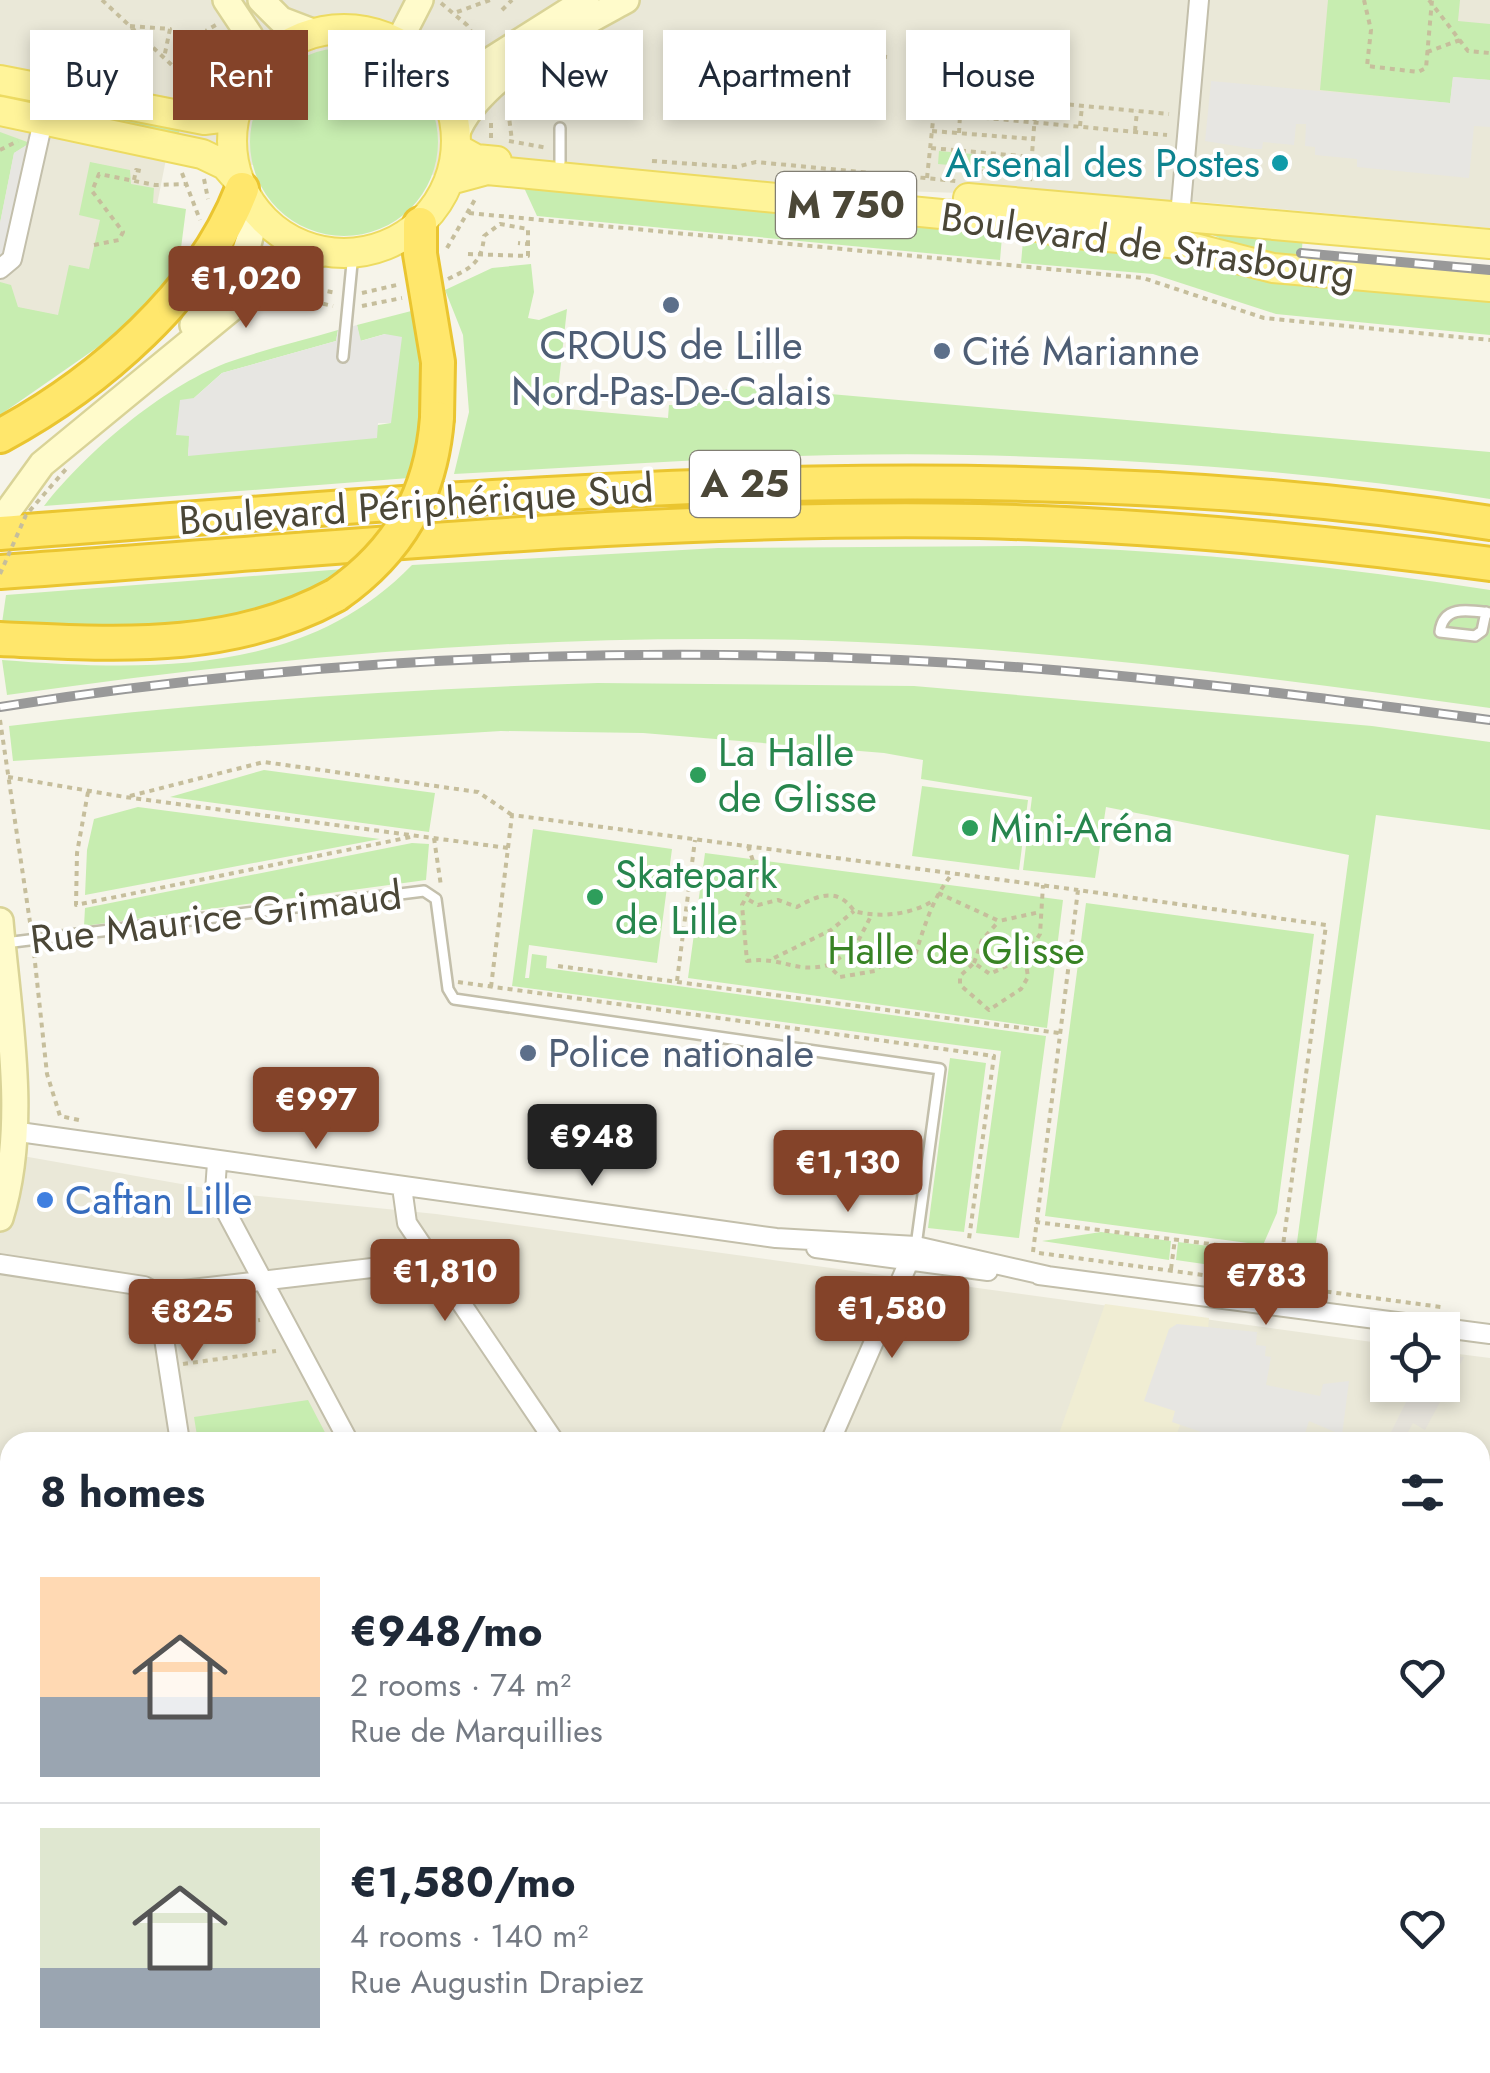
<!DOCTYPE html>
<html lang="en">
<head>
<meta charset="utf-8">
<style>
  body { margin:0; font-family:Jost,sans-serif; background:#f6f6f7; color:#1f2937; height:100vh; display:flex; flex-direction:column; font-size:38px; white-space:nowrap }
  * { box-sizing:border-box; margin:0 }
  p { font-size:32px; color:#747a83 }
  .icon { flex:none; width:55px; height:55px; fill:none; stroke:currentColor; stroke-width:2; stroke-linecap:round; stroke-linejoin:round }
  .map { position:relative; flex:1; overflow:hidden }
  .drawer { position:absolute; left:0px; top:1432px; width:1490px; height:642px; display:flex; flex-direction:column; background:#fff; border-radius:30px 30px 0 0; box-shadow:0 5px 15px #0003 }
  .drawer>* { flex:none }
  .top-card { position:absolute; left:30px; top:30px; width:1430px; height:90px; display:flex; gap:20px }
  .buttons { position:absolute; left:1370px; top:1312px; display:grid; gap:20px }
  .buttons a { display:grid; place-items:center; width:90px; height:90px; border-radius:0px; background:#fff; box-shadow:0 5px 15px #0003; font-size:50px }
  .price { position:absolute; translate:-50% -85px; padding:0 22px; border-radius:10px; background:#844329; color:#fff; font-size:32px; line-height:65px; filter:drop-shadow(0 2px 5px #0008) }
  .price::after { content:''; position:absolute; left:50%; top:60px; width:30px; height:22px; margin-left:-15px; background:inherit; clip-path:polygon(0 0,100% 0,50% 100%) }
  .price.active { background:#222; color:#fff }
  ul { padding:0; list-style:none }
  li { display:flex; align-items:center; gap:30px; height:250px; padding:0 40px }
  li+li { border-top:2px solid #e0e1e3 }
  li span { display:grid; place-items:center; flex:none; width:280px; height:200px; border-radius:0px; color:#555 }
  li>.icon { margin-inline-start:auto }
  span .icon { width:120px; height:120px; fill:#fffc; stroke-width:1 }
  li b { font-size:42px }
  h2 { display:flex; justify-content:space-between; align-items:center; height:120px; padding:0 40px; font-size:42px }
  .chip { padding:0 35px; border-radius:0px; background:#fff; box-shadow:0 5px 15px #0003; font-size:35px; line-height:90px }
  .chip.active { background:#844329; color:#fff }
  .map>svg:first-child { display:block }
  .residential { fill:#eae8d8; fill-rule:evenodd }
  .industrial { fill:#e6e3db }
  .education { fill:#f0edd3 }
  .green { fill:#c7edb0 }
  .parking { fill:#e7e6e2 }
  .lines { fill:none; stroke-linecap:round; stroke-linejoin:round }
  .lane-casing { stroke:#c3bfab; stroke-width:14 }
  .street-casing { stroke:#c3bfab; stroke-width:22 }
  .secondary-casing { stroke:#d9d397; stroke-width:30 }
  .primary-casing { stroke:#eddb61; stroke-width:32 }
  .highway-casing { stroke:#eac530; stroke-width:38 }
  .path { stroke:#c6be9c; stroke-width:4; stroke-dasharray:5 5; stroke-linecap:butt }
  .lane { stroke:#fff; stroke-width:9 }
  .street { stroke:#fff; stroke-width:18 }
  .secondary { stroke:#fffbcb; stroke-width:25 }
  .primary { stroke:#fff49a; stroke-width:28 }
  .highway { stroke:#ffe76c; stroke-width:32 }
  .rail-casing { stroke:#999; stroke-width:10 }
  .rail { stroke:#fff; stroke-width:6; stroke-dasharray:19; stroke-linecap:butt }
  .highway-bridge-casing { stroke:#eac530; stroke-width:38; stroke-linecap:butt }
  .path-bridge { stroke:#c6be9c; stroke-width:4; stroke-dasharray:5 5; stroke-linecap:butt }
  .highway-bridge { stroke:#ffe76c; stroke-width:32 }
  .culture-dot { fill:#0f9aa8; stroke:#fff; stroke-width:4 }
  .service-dot { fill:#5c6f8a; stroke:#fff; stroke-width:4 }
  .leisure-dot { fill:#2e9e5b; stroke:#fff; stroke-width:4 }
  .shop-dot { fill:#3f7fe0; stroke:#fff; stroke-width:4 }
  .labels { text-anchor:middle; stroke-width:8; stroke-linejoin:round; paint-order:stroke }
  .shield { fill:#fff; stroke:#817e73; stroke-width:2.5 }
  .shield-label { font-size:38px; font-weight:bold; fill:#4b4737 }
  .culture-label { font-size:40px; fill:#0d838f; stroke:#fff; text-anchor:end }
  .street-label { font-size:40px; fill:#4b4737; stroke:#fff }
  .service-label { font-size:40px; fill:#4e5e75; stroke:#fff; text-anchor:start }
  .leisure-label { font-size:40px; fill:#27864d; stroke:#fff; text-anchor:start }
  .park-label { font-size:40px; fill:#388324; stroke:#fff }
  .shop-label { font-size:40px; fill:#366cbe; stroke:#fff; text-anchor:start }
</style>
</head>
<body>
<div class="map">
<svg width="1490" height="2073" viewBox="0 0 1490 2073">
  <rect width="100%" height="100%" fill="#f6f4ea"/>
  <path class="residential" d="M0,0H1490V228L1190,201L353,172L166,159L146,261L118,297L0,349Z
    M0,1152L238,1194L436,1214L1387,1344L1388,1385H1442L1443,1352L1490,1358V2073H0ZM10,1442H1480V2065H10Z"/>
  <path class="industrial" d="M1443,1355L1464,1357L1425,1430L1413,1423L1402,1442H1386L1407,1400L1409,1385H1442Z"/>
  <path class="education" d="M1105,1304L1209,1318L1206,1352L1174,1442H1056Z"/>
  <path class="green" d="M1328,0H1460L1458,21L1490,24V80L1453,77L1450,103L1320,90Z
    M250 142a94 94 0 1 1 188 0a94 94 0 1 1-188 0Z
    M0,86L181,123L177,141L0,104Z
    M0,132L30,143L14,153L0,223Z
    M939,151L1006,157L1005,170L938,164Z
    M90,162L130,170L131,184L154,188L153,203L186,209L181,248L193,251L121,331L0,415V282L11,285L18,307L58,315L69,265L89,269L100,220L79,215Z
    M520,179L1003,225L1000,260L537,216Z
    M1200,229L1303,235L1301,262L1254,254Z
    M1024,230L1490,298V335L1276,314L1153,274L1021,263Z
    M531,264L534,292L528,318L539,320L567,309L556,408L668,418L669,405L697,406L698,397L740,386L1490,452V499C1318,472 1144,459 969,455C798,451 626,465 454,474L469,412L463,335L445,290L492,268Z
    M419,309C424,367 426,422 409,478L44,506C86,452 162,388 226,363C262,350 301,341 338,330L336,341L222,373L194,398L188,455L391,423L385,334L360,341L357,325Z
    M1029,546C1184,551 1337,566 1490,590V708C1236,673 979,639 723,639C483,638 244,661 7,695L2,660C146,671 304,677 412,565L718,548Z
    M344,569C238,640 125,634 2,623L6,595Z
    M598,683L914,686L1372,726L1490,742V830L1376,815L1311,1278L1284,1275L1287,1256L1295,1257L1349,855L1106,807L1095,878L1023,870L1032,797L921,779L923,760L884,753L643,733L501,731L13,761L9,726C205,702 401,689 598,683Z
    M264,770L435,793L429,832L170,797Z
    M922,786L1028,800L1019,870L912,856Z
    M138,807L380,839L85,895L87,850L94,819Z
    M533,829L672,849L657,963L529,945L525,978H529L532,954L547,956L546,968L1046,1036L1019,1238L976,1233L1001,1051L512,986Z
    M412,843L429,844L426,880L84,926L85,908Z
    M705,853L1063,900L1047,1028L688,978Z
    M1086,903L1314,934L1277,1213L1263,1245L1045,1216Z
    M950,1058L986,1063L964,1232L928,1228Z
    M1101,1232L1171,1241L1169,1260L1042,1241Z
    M1178,1242L1269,1254L1266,1273L1176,1260Z
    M308,1400L330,1442H198L194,1417Z
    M1490,1638V1795L1481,1812L1480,1657Z
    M0,1770L10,1771V1836L0,1835Z
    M0,1963L10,1964V2065H448L453,2073H0Z
    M526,2065H604L608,2071L617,2065H789L794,2073H531Z"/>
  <path class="parking" d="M1453,77L1490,80V127L1474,126L1469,178L1357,167V159L1315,155V147L1305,146L1306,124H1296L1294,145L1263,142L1262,149H1255L1205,141L1211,81L1450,103Z
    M30,143L8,250L0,258V223L14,153Z
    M357,325L361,341L385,334L402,337L391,423H378L377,438L188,456L189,436L176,435L180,400L194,398L222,373L336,341L338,330Z
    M1177,1324L1257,1332L1256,1345L1266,1346L1265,1356L1271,1357L1266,1385L1320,1396L1323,1384L1349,1381L1342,1435L1309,1421L1302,1442H1231L1172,1422L1175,1411L1144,1401L1169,1329Z
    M0,1650L10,1651V1771L0,1770Z
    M0,1835L10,1836V1916L0,1915Z"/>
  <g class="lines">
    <g class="lane-casing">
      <path id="lane" d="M537,56L559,95L560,107
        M560,128V162
        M343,357L353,253
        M1486,612L1482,631L1475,636L1440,632C1443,605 1468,610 1490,613
        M5,943L424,891L436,899L448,989L454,999L940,1069L916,1246
        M1480,1557L1488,1561L1480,1576"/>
    </g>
    <g class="street-casing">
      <path id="street" d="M1180,216L1199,0
        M0,269L12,259L43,121
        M12,1131L776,1238L916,1246L1048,1276
        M217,1163L215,1191L349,1442
        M402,1187L407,1223L555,1442
        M816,1248L988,1271
        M0,1264L144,1286L157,1293
        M1039,1275L1490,1334
        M157,1293L432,1261
        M157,1293L180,1442
        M830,1442L914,1250
        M1480,1494L1490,1474
        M0,1624L10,1625
        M1480,1832L1490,1838
        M0,1937H10
        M1480,1955L1490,1937
        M966,2065L980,2073
        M1260,2073L1264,2065
        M1400,2073L1406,2065"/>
    </g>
    <g class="secondary-casing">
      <path id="secondary" d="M226,0L250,36L252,78
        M261,0L281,20L315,33
        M398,43L420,0
        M429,68L457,77L469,74L586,0
        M456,135C476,78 575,28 626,0
        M193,325C222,290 265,247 248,199
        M0,522L42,464L261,284L292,262L325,252
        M0,921C8,1015 29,1125 0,1218"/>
    </g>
    <g class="primary-casing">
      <path id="primary" d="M232 141a112 112 0 1 1 224 0a112 112 0 1 1-224 0Z
        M0,80L204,120L220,118L238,104
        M0,111L202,154L225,165L239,181
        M456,148L476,159L497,161
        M450,180L487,170L1003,220L1067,233L1179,244L1273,268L1490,287
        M968,198L1490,244"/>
    </g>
    <g class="highway-casing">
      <path id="highway" d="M420,224V254L438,362L437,418
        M0,436C98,383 201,295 242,189
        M0,533C496,496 995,446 1490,523
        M0,572C325,550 653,515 979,521C1151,525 1320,541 1490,564
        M0,639C117,644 230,653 336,595"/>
    </g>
    <path class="path" d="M102,0L175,68H200
      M1364,0L1371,30L1367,66L1418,72L1426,68L1432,0
      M1429,0L1468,51L1490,53
      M441,3L467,25L478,42
      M502,10L512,0
      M457,12L490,0
      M130,26L170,29L164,58
      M779,46L883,96
      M783,46L887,57
      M830,51L838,116
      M789,52L786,80L836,102
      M1427,52L1460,40
      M884,57L874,75L885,82
      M196,94L207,30L216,25
      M209,95L228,54
      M836,98L843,101L854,82
      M507,101L512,141
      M789,111L817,64
      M934,113L1167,135
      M1080,126L1082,106
      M932,131L1033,139
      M1135,131L1137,111
      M959,133L960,115
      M491,138V118
      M509,141L548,148
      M931,148L1032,157
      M0,150L18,141
      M652,161L736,167L756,162L956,181
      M182,173L200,220
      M927,178L936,92L1169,114
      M204,179L208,199
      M134,180L136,170L145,172
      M949,180L950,169L1013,174
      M1030,181L1036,101
      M469,213L1143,278L1264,318L1490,340
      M94,245L119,240L123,232L92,191L99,174L155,185L185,184
      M447,248L477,196
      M468,254L528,256V244L518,243
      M448,279C471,268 482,263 484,236L500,224L528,229V244
      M298,286L337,293
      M362,293L401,284
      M284,295L333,306
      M362,306L402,298
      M0,720L31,929
      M8,777L125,797L508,848L491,987
      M88,792L77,853L76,905L411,837
      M130,796L264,762L478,792L512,815
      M434,838L441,886
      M748,846L758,876L742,905L747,961C782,956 795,974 828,965L840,977L875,971L896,952L902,964L911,967C923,933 929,903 952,874
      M508,848L512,815L1078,890
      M938,893L999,921L1040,912
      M749,900L758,905L778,900L797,907C818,895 838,887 854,911C878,918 909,915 931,902
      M896,952L916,953
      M34,953L47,1074L60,1116L79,1120
      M1025,957L990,974L974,963L960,976V985L989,1010L1021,989L1028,977L1025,957L1040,934L1043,885
      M774,958L831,930L854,911
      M974,963L982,940L999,921
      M828,965L854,949L871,916
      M558,966L1059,1033
      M677,981L695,840
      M458,982L994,1056L969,1239
      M1033,1252L1078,890L1326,925L1282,1253L1036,1222
      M1039,1253L1441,1307
      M1171,1269L1175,1239
      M1278,1283L1282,1253
      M179,1332L260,1320
      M183,1364L276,1351
      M1480,1539L1490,1534
      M1480,1747L1490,1744
      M0,1784L10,1785
      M1480,1809L1490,1790
      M2,2023L10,2033
      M35,2065L40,2073
      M110,2065L126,2073
      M217,2065L222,2073
      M359,2065L361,2073
      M408,2065L415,2073
      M323,2073L331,2065"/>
    <use href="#lane" class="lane"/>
    <use href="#street" class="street"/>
    <use href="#secondary" class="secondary"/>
    <use href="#primary" class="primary"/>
    <use href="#highway" class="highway"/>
    <g class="rail-casing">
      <path id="rail" d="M1301,253L1490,270
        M0,707C350,651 725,641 1077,672C1215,684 1353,702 1490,720"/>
    </g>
    <use href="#rail" class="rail"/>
    <g class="highway-bridge-casing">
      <path id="highway-bridge" d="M336,595C399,551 431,495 437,418"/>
    </g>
    <path class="path-bridge" d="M0,574L26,515L66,469"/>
    <use href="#highway-bridge" class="highway-bridge"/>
  </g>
  <circle class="culture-dot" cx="1280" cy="163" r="10"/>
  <g class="service-dot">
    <circle cx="671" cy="305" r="10"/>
    <circle cx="942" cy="351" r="10"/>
    <circle cx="528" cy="1053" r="10"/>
  </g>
  <g class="leisure-dot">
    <circle cx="698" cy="775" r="10"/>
    <circle cx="970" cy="828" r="10"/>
    <circle cx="595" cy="897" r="10"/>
  </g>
  <circle class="shop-dot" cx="45" cy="1200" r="10"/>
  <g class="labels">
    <g class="shield">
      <rect x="776" y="172" width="140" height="66" rx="8"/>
      <rect x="690" y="451" width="110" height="66" rx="8"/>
    </g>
    <g class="shield-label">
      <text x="846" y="218">M 750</text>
      <text x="745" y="497">A 25</text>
    </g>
    <g class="culture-label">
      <text x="1260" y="177">Arsenal des Postes</text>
    </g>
    <g class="street-label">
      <text transform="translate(1148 245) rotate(8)" y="14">Boulevard de Strasbourg</text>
      <text transform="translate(416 504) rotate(-4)" y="14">Boulevard Périphérique Sud</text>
      <text transform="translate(216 917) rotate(-7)" y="14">Rue Maurice Grimaud</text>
    </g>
    <g class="service-label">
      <text x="671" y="359" text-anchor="middle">CROUS de Lille<tspan x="671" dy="46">Nord-Pas-De-Calais</tspan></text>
      <text x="962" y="365">Cité Marianne</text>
      <text x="548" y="1067">Police nationale</text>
    </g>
    <g class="leisure-label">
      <text x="718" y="766">La Halle<tspan x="718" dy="46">de Glisse</tspan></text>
      <text x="990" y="842">Mini-Aréna</text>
      <text x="615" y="888">Skatepark<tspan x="615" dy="46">de Lille</tspan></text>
    </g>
    <g class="park-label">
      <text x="956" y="964">Halle de Glisse</text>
    </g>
    <g class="shop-label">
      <text x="65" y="1214">Caftan Lille</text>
    </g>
  </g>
</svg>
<div class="buttons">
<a><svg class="icon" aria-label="locate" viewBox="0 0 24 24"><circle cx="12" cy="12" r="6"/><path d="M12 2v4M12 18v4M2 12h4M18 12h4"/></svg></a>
</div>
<b class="price" style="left:246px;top:331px">€1,020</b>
<b class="price" style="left:316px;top:1152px">€997</b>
<b class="price active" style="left:592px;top:1189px">€948</b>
<b class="price" style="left:848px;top:1215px">€1,130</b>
<b class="price" style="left:445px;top:1324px">€1,810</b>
<b class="price" style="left:1266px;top:1328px">€783</b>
<b class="price" style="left:892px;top:1361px">€1,580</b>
<b class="price" style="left:192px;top:1364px">€825</b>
<div class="top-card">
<a class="chip">Buy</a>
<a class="chip active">Rent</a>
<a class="chip">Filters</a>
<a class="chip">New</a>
<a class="chip">Apartment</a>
<a class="chip">House</a>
</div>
<section class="drawer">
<h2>8 homes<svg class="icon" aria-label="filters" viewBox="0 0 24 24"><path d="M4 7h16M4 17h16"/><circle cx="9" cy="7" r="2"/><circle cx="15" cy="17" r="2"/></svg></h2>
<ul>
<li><span style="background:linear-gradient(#ffd9b3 60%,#9aa5b1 0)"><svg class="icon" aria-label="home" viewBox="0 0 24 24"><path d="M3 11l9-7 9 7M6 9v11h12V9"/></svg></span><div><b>€948/mo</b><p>2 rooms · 74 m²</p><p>Rue de Marquillies</p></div><svg class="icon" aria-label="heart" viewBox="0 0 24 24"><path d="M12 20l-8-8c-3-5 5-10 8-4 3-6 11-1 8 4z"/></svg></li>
<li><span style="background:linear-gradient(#dfe7d0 70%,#9aa5b1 0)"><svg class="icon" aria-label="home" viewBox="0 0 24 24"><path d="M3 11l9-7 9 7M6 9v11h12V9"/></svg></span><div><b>€1,580/mo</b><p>4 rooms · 140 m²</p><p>Rue Augustin Drapiez</p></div><svg class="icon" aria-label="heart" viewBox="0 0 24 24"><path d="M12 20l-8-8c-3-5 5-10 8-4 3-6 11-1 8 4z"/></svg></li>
</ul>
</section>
</div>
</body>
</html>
